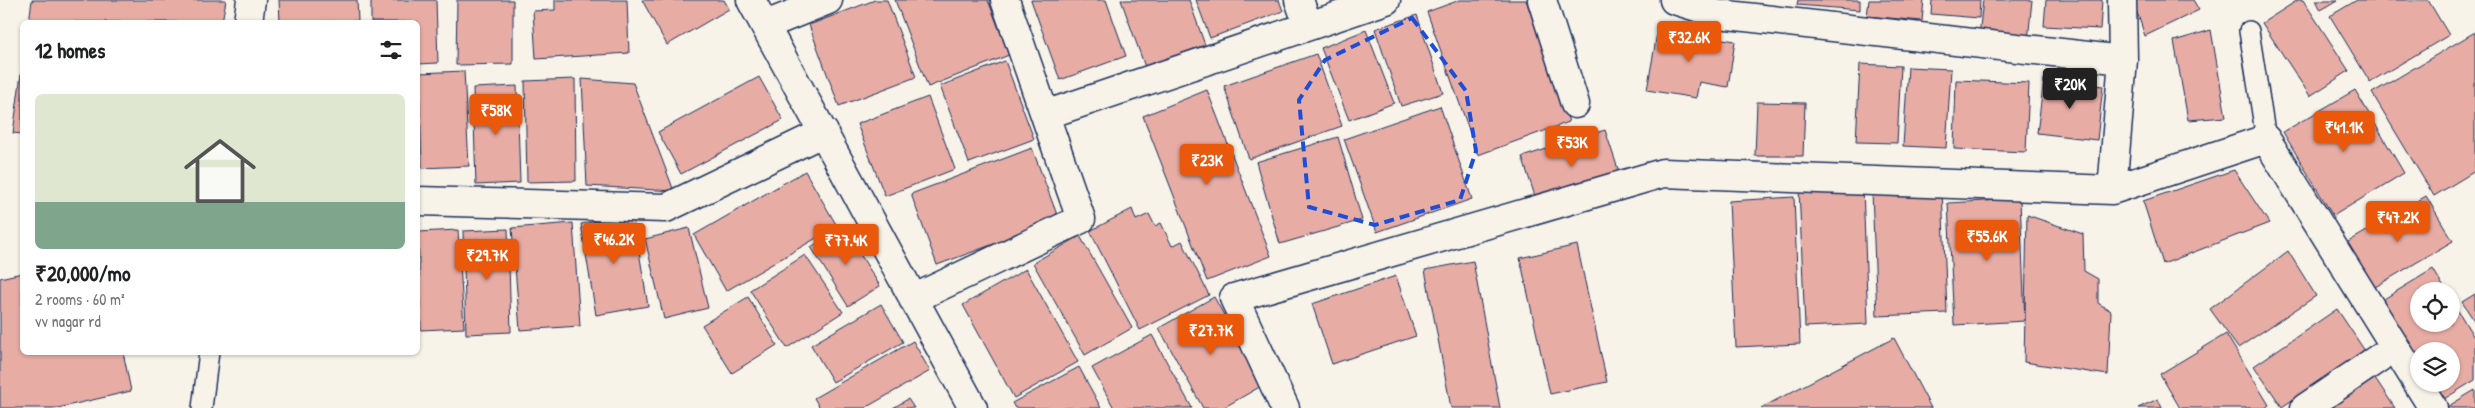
<!DOCTYPE html>
<html lang="en">
<head>
<meta charset="utf-8">
<style>
  body { margin:0; font-family:"Patrick Hand",sans-serif; background:#f6f6f6; color:#202124; height:100vh; display:flex; flex-direction:column; font-size:19px; white-space:nowrap }
  * { box-sizing:border-box; margin:0 }
  p { font-size:16px; color:#757577 }
  .icon { flex:none; width:28px; height:28px; fill:none; stroke:currentColor; stroke-width:2; stroke-linecap:round; stroke-linejoin:round }
  .map { position:relative; flex:1; overflow:hidden }
  .side { position:absolute; left:20px; top:20px; width:400px; height:335px; display:flex; flex-direction:column; background:#fff; border-radius:8px; box-shadow:0 1px 4px #0004 }
  .side>* { flex:none }
  .buttons { position:absolute; left:2410px; top:282px; display:grid; gap:10px }
  .buttons a { display:grid; place-items:center; width:50px; height:50px; border-radius:50%; background:#fff; box-shadow:0 1px 4px #0004; font-size:25px }
  .price { position:absolute; translate:-50% -42px; padding:0 11px; border-radius:5px; background:#ea580c; color:#fff; font-size:16px; line-height:32px; filter:drop-shadow(0 1px 2px #0008) }
  .price::after { content:''; position:absolute; left:50%; top:30px; width:15px; height:11px; margin-left:-8px; background:inherit; clip-path:polygon(0 0,100% 0,50% 100%) }
  .price.on { background:#222; color:#fff }
  ul { padding:0; list-style:none }
  li { display:grid; align-content:center; gap:10px; height:265px; padding:0 15px }
  li span { display:grid; place-items:center; height:155px; border-radius:8px; color:#555 }
  li>.icon { margin-inline-start:auto }
  span .icon { width:90px; height:90px; fill:#fffc; stroke-width:1 }
  li b { font-size:21px }
  h2 { display:flex; justify-content:space-between; align-items:center; height:60px; padding:0 15px; font-size:21px }
  .map>svg:first-child { display:block }
  .building { fill:#e7aca4; stroke:#1b2f5e }
  .lines { fill:none; stroke-linecap:round; stroke-linejoin:round }
  .lane-casing { stroke:#1b2f5e; stroke-width:22 }
  .street-casing { stroke:#1b2f5e; stroke-width:31 }
  .lane { stroke:#f7f3e8; stroke-width:19 }
  .street { stroke:#f7f3e8; stroke-width:28 }
  .marked { fill:none; stroke:#1d4ed8; stroke-width:4; stroke-dasharray:10 6; stroke-linejoin:round }
</style>
</head>
<body>
<div class="map">
<svg width="2475" height="408" viewBox="0 0 2475 408">
  <rect width="100%" height="100%" fill="#f7f3e8"/>
  <filter id="ink" filterUnits="userSpaceOnUse"><feTurbulence type="fractalNoise" baseFrequency=".02" numOctaves="2"/><feDisplacementMap in="SourceGraphic" scale="10" xChannelSelector="R" yChannelSelector="G"/><feConvolveMatrix kernelMatrix="1 2 1 2 8 2 1 2 1" color-interpolation-filters="sRGB"/></filter>
  <g filter="url(#ink)">
    <path class="building" d="M32,0H226L222,22H29Z
      M279,0H357L358,21L280,22Z
      M371,0H436L438,63L418,64V22H371Z
      M457,0H513V64L456,65Z
      M555,0H627L629,53L536,59L533,11L555,10Z
      M642,0H724L729,9L667,45Z
      M875,0H887L916,77L839,106L809,25Z
      M895,0H988L1009,55L928,87Z
      M1031,0H1106L1126,56L1060,80Z
      M1121,0H1189L1205,45L1145,67Z
      M1196,0H1279L1283,11L1210,38Z
      M1460,0H1526L1569,122L1478,155L1427,12Z
      M1798,0H1860V10L1797,5Z
      M1869,0H1924L1922,21L1867,16Z
      M1932,0H1980L1979,18L1931,14Z
      M1983,0H2032L2028,41L1979,36Z
      M2046,0H2102L2100,29L2044,26Z
      M2133,0H2193L2199,10L2145,36Z
      M2298,0H2303L2349,71L2310,96L2262,23Z
      M2316,0H2338L2321,10Z
      M2357,0H2428L2449,35L2370,82L2330,16Z
      M1417,15L1443,93L1401,106L1375,29Z
      M1658,28L1735,41L1728,87L1699,82L1696,98L1647,90Z
      M1366,30L1394,103L1349,120L1321,48Z
      M2211,30L2226,117L2188,120L2174,41Z
      M2475,32V171L2434,196L2372,93Z
      M1316,54L1342,126L1249,159L1224,86Z
      M1005,61L1034,139L969,163L940,86Z
      M1860,64L1901,66L1897,143L1856,142Z
      M22,67V134L13,133Z
      M1908,67L1951,69L1946,148L1903,146Z
      M464,71L469,166L422,168L419,73Z
      M759,77L783,120L681,174L658,132Z
      M575,79L576,181L527,182L525,81Z
      M582,79L633,83L674,191L587,186Z
      M2044,79L2103,86L2097,140L2037,133Z
      M1956,80L2029,83L2026,152L1954,149Z
      M517,86L520,183L476,185L473,88Z
      M1207,90L1271,256L1207,281L1143,116Z
      M2355,90L2404,173L2333,216L2283,132Z
      M928,97L955,169L885,196L857,124Z
      M1757,102L1805,103L1803,156H1755Z
      M1440,106L1472,199L1377,232L1344,139Z
      M1605,130L1621,178L1538,205L1522,157Z
      M1338,137L1362,220L1280,244L1256,162Z
      M1032,148L1059,220L937,265L911,194Z
      M2234,170L2269,223L2163,264L2143,201Z
      M805,171L837,226L726,291L694,235Z
      M1863,187L1868,324L1805,327L1799,189Z
      M1942,189L1947,313L1877,316L1872,192Z
      M2426,196L2453,241L2370,290L2343,245Z
      M1794,197L1800,344L1736,347L1729,201Z
      M2020,199L2025,321L1954,325L1948,203Z
      M1132,209L1136,220L1149,214L1155,226L1161,223L1172,246L1182,241L1209,295L1140,330L1090,231Z
      M633,215L648,306L596,315L581,224Z
      M2027,215L2083,234L2084,271L2098,279V303L2111,311L2108,375L2024,362Z
      M573,223L580,326L520,330L512,228Z
      M843,227L880,286L848,306L811,247Z
      M689,228L708,308L664,319L645,239Z
      M508,229L511,332L466,334L463,231Z
      M458,230L464,328L421,330L418,232Z
      M1080,236L1132,328L1085,355L1033,263Z
      M1577,245L1607,382L1550,394L1520,258Z
      M2288,251L2316,296L2238,348L2210,309Z
      M805,255L843,312L787,348L750,290Z
      M1473,261L1500,408H1451L1425,270Z
      M1026,269L1078,362L1014,398L963,305Z
      M2433,269L2446,291H2419V324H2451V299L2475,339V380L2439,402L2428,384H2451V351H2419V369L2379,302Z
      M22,273V352H123L131,391L58,408H0V278Z
      M1396,276L1416,336L1332,364L1312,304Z
      M2475,294V322L2462,302Z
      M748,297L777,345L732,373L702,325Z
      M1214,297L1263,385L1223,408H1203L1159,328Z
      M881,304L903,342L833,382L811,345Z
      M2337,309L2365,351L2282,407L2254,366Z
      M2226,334L2269,405L2265,408H2180L2160,374Z
      M1152,335L1192,408H1114L1092,368Z
      M1894,338L1931,408H1761Z
      M913,341L930,371L865,408H820L814,398Z
      M1079,367L1101,408H1015L1012,403Z
      M2373,375L2395,408H2323Z
      M2475,390V408H2448L2447,407Z
      M908,399L914,408H893Z
      M2158,399L2162,408H2138Z"/>
    <g class="lines">
      <g class="lane-casing">
        <path id="lane" d="M2249,31L2266,139
          M202,408L209,352"/>
      </g>
      <g class="street-casing">
        <path id="street" d="M751,0L973,408
          M1299,0L1308,25
          M1542,0L1575,104
          M1674,0L1719,14L2123,60
          M248,22L251,0
          M766,25L828,0
          M1045,115L1386,0
          M2112,190L2123,60L2122,0
          M418,201L666,208L824,132
          M913,299L1081,219L1005,0
          M1285,408L1234,298L1663,173L2112,190L2266,139L2433,408
          M2305,408L2395,347"/>
      </g>
      <use href="#lane" class="lane"/>
      <use href="#street" class="street"/>
    </g>
  </g>
  <path class="marked" d="M1412,18L1466,91L1476,151L1460,200L1375,225L1309,207L1299,100L1325,60Z"/>
</svg>
<div class="buttons">
<a><svg class="icon" aria-label="locate" viewBox="0 0 24 24"><circle cx="12" cy="12" r="6"/><path d="M12 2v4M12 18v4M2 12h4M18 12h4"/></svg></a>
<a><svg class="icon" aria-label="layers" viewBox="0 0 24 24"><path d="M12 4l9 5-9 5-9-5zM3 14l9 5 9-5"/></svg></a>
</div>
<b class="price" style="left:1689px;top:63px">₹32.6K</b>
<b class="price on" style="left:2070px;top:110px">₹20K</b>
<b class="price" style="left:496px;top:136px">₹58K</b>
<b class="price" style="left:2344px;top:153px">₹41.1K</b>
<b class="price" style="left:1572px;top:168px">₹53K</b>
<b class="price" style="left:1207px;top:186px">₹23K</b>
<b class="price" style="left:2398px;top:243px">₹47.2K</b>
<b class="price" style="left:1987px;top:262px">₹55.6K</b>
<b class="price" style="left:614px;top:265px">₹46.2K</b>
<b class="price" style="left:846px;top:266px">₹77.4K</b>
<b class="price" style="left:487px;top:281px">₹29.7K</b>
<b class="price" style="left:1211px;top:356px">₹27.7K</b>
<section class="side">
<h2>12 homes<svg class="icon" aria-label="filters" viewBox="0 0 24 24"><path d="M4 7h16M4 17h16"/><circle cx="9" cy="7" r="2"/><circle cx="15" cy="17" r="2"/></svg></h2>
<ul>
<li><span style="background:linear-gradient(#dfe7d0 70%,#7fa58c 0)"><svg class="icon" aria-label="home" viewBox="0 0 24 24"><path d="M3 11l9-7 9 7M6 9v11h12V9"/></svg></span><div><b>₹20,000/mo</b><p>2 rooms · 60 m²</p><p>vv nagar rd</p></div></li>
</ul>
</section>
</div>
</body>
</html>
